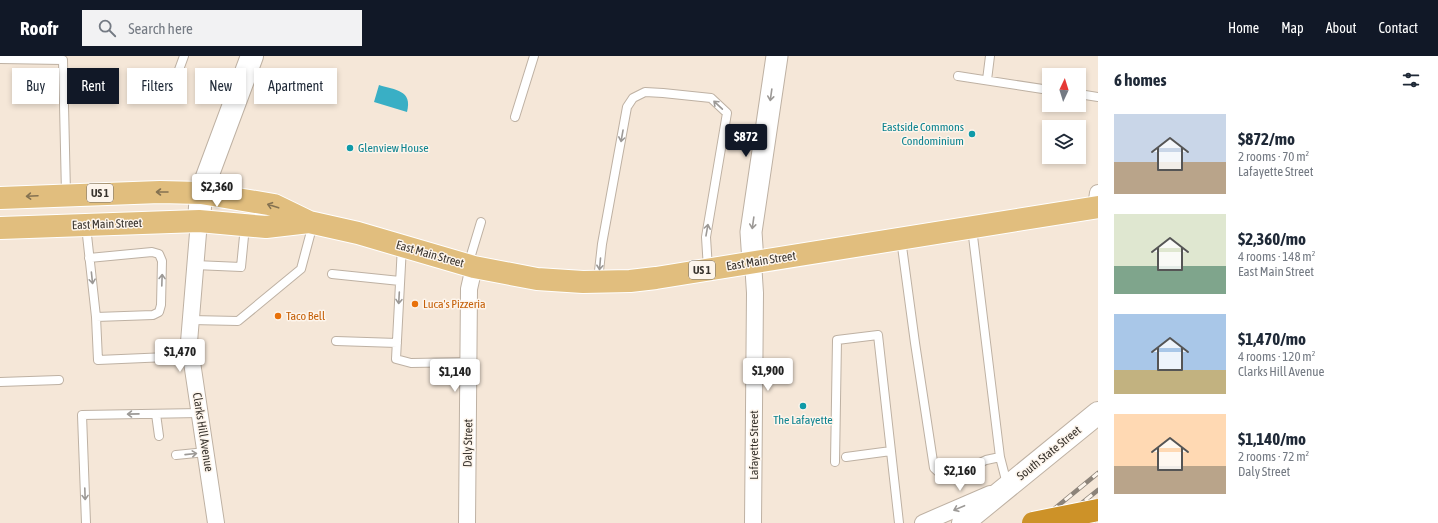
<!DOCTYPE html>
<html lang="en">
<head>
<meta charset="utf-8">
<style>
  body { margin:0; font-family:"Asap Condensed",sans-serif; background:#f2f2f3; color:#1f2937; height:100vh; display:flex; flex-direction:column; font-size:15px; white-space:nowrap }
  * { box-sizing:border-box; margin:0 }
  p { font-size:13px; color:#747a83 }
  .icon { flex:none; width:22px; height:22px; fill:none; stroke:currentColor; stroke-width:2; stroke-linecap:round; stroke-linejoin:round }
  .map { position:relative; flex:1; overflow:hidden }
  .sheet { display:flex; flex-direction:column; background:#fff; width:340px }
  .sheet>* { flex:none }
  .banner { position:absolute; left:12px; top:12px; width:380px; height:36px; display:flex; gap:8px }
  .needle { width:26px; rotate:4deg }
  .buttons { position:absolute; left:1042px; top:12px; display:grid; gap:8px }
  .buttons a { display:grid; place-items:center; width:44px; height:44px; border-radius:0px; background:#fff; box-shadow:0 2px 6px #0003; font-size:20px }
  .price { position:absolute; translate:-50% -34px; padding:0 9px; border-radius:4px; background:#fff; color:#222; font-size:13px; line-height:26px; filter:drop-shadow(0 1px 2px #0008) }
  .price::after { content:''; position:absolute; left:50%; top:24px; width:12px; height:9px; margin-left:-6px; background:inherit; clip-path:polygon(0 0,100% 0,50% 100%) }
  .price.on { background:#111827; color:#fff }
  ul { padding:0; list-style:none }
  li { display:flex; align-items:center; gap:12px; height:100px; padding:0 16px }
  li span { display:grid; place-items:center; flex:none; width:112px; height:80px; border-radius:0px; color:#555 }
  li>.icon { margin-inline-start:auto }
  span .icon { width:48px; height:48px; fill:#fffc; stroke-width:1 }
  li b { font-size:17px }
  h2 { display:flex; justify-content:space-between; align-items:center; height:48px; padding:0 16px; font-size:17px }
  .pill { padding:0 14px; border-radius:0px; background:#fff; box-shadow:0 2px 6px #0003; font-size:14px; line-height:36px }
  .pill.on { background:#111827; color:#fff }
  header { display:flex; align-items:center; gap:24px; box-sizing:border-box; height:56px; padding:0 20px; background:#111827; color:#fff }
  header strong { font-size:19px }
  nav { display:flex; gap:22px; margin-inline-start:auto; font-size:14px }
  .search { width:280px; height:36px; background:#f2f2f3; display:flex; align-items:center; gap:10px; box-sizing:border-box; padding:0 14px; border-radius:0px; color:#747a83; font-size:15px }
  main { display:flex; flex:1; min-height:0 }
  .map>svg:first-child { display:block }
  .water { fill:#39afc5 }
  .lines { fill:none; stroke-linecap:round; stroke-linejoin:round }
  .service-casing { stroke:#beb1a3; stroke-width:10 }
  .minor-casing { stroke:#beb1a3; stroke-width:18 }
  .tertiary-casing { stroke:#beb1a3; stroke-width:23 }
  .secondary-casing { stroke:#beb1a3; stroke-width:24 }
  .primary-casing { stroke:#fff; stroke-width:24 }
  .service { stroke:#fff; stroke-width:8 }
  .minor { stroke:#fff; stroke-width:16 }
  .tertiary { stroke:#fff; stroke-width:21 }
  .secondary { stroke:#fff; stroke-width:22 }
  .primary { stroke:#e1be7e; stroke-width:22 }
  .rail-casing { stroke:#8c8379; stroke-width:4.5 }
  .rail { stroke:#fdf5ec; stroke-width:3; stroke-dasharray:9; stroke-linecap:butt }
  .motorway-bridge-casing { stroke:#fff; stroke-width:24; stroke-linecap:butt }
  .motorway-bridge { stroke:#cd9228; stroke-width:22 }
  .oneway { stroke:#9c9996 }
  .oneway2 { stroke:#847251 }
  .culture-dot { fill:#0f9aa8; stroke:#fdf5ec; stroke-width:1.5 }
  .food-dot { fill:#e8710a; stroke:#fdf5ec; stroke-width:1.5 }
  .labels { text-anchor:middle; stroke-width:3; stroke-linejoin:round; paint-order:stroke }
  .shield { fill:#fdf5ec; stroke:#736d66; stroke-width:1 }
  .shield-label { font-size:11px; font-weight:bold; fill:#38332d }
  .culture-label { font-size:12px; fill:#0d838f; stroke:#fdf5ec; text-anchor:end }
  .street-label { font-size:12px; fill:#38332d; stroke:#fdf5ec }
  .food-label { font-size:12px; fill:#c56008; stroke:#fdf5ec; text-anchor:start }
</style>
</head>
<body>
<header>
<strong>Roofr</strong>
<div class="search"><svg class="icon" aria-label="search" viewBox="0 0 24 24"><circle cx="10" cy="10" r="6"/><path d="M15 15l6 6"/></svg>Search here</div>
<nav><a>Home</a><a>Map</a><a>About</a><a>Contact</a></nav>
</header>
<main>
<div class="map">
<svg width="1098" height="467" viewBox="0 0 1098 467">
  <rect width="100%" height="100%" fill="#f5e7d8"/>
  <path class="water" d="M379,29C395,34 413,34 407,56L374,46Z"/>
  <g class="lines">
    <g class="service-casing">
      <path id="service" d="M0,3L63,4L66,138
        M958,20L1049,34
        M987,24L990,0
        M173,30L184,0
        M1079,38L1098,41
        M515,61L534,0
        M86,170L96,261
        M972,172L1000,401L1007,428
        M901,183L915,287L934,412L946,423L986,404L1000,401
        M402,190L396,303L411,307L469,306
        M89,202L152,196L159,198L162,205L161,249L159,256L153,259L96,261L98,304L191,300
        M195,209L241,211L245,170
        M468,209L481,166
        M332,218L400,225
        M598,224L602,188L627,51L633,42L645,36L663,37L711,42L727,57L706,181L708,213
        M191,264L238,265L301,213L313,168
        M336,285L397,287
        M0,326L59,324
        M156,358L159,380
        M176,399L206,396
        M846,401L891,395
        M835,406L837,284L878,279L899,467
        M86,467L82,359L200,357"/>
    </g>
    <g class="minor-casing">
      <path id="minor" d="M1096,151L1098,137
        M199,165L189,286L216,467
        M753,206L755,237L753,467
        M467,467L469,233L474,211
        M923,467L990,438"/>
    </g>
    <g class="tertiary-casing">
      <path id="tertiary" d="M753,206L751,176L777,0"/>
    </g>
    <g class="secondary-casing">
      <path id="secondary" d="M199,165L201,137L252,0
        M963,467L1098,357"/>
    </g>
    <g class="primary-casing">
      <path id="primary" d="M0,142L160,136L201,137L274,149L309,166
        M0,172L199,165L266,171L309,166L358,177L474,211L537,223L583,226L630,225L656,222L1098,151"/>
    </g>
    <use href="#service" class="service"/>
    <use href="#minor" class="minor"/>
    <use href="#tertiary" class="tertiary"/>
    <use href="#secondary" class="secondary"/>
    <use href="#primary" class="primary"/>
    <g class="rail-casing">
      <path id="rail" d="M1037,467L1098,417
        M1057,467L1098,434
        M1075,467L1098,448
        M1091,467L1098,462"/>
    </g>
    <use href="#rail" class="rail"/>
    <g class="motorway-bridge-casing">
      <path id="motorway-bridge" d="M1033,467L1098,454"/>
    </g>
    <use href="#motorway-bridge" class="motorway-bridge"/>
  </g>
  <defs><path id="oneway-shaft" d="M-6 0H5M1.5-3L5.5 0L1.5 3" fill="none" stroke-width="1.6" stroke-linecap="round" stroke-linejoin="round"/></defs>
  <g class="oneway">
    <use href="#oneway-shaft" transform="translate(771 39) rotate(98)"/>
    <use href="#oneway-shaft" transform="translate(718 49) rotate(-137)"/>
    <use href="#oneway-shaft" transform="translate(622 80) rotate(100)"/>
    <use href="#oneway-shaft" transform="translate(753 167) rotate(98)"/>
    <use href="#oneway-shaft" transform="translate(707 174) rotate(-80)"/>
    <use href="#oneway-shaft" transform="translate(600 208) rotate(95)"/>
    <use href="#oneway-shaft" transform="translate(92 222) rotate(84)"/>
    <use href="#oneway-shaft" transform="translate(162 224) rotate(-88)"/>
    <use href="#oneway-shaft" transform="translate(399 242) rotate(93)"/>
    <use href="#oneway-shaft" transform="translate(133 358) rotate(179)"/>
    <use href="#oneway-shaft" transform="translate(191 398) rotate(-6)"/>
    <use href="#oneway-shaft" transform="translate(85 438) rotate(88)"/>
    <use href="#oneway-shaft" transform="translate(959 452) rotate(157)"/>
  </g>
  <g class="oneway2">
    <use href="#oneway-shaft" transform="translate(162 136) rotate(180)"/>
    <use href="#oneway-shaft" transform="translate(32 140) rotate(177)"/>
    <use href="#oneway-shaft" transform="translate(273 150) rotate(-162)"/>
  </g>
  <g class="culture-dot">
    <circle cx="972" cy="78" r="4"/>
    <circle cx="350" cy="92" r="4"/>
    <circle cx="803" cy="350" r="4"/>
  </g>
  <g class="food-dot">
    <circle cx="415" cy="248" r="4"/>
    <circle cx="278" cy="260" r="4"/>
  </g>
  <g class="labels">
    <g class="shield">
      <rect x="87" y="128" width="26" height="18" rx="3"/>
      <rect x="689" y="205" width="26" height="18" rx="3"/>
    </g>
    <g class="shield-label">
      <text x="100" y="141">US 1</text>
      <text x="702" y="218">US 1</text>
    </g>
    <g class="culture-label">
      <text x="964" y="75">Eastside Commons<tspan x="964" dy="14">Condominium</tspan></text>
      <text x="358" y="96" text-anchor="start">Glenview House</text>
      <text x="803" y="368" text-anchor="middle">The Lafayette</text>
    </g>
    <g class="street-label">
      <text transform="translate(107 168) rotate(-2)" y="4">East Main Street</text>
      <text transform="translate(430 198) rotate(16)" y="4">East Main Street</text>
      <text transform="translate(761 205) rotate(-9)" y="4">East Main Street</text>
      <text transform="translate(203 376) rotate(81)" y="4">Clarks Hill Avenue</text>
      <text transform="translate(468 387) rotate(-89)" y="4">Daly Street</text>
      <text transform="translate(754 389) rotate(-90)" y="4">Lafayette Street</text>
      <text transform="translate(1049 397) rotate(-39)" y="4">South State Street</text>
    </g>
    <g class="food-label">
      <text x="423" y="252">Luca's Pizzeria</text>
      <text x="286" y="264">Taco Bell</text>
    </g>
  </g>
</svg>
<div class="buttons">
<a><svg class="needle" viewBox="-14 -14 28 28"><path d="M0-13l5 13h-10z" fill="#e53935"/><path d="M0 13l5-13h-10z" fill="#747a83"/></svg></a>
<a><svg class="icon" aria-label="layers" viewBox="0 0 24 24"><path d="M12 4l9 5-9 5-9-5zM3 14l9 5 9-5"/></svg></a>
</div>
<b class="price on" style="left:746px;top:102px">$872</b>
<b class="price" style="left:217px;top:152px">$2,360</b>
<b class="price" style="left:180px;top:317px">$1,470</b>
<b class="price" style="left:768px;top:336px">$1,900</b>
<b class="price" style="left:455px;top:337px">$1,140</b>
<b class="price" style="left:960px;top:436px">$2,160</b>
<div class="banner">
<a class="pill">Buy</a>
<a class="pill on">Rent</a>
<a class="pill">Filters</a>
<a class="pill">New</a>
<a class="pill">Apartment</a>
</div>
</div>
<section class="sheet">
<h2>6 homes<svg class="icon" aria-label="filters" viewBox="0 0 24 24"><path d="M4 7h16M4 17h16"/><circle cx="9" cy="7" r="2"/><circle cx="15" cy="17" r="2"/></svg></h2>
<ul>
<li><span style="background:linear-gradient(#c9d6e8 60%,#b9a48a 0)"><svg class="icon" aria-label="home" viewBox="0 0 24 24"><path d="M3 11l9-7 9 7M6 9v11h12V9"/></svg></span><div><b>$872/mo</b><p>2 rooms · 70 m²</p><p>Lafayette Street</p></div></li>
<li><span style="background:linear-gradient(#dfe7d0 65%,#7fa58c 0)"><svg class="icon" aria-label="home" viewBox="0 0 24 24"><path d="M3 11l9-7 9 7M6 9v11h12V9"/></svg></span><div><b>$2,360/mo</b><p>4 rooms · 148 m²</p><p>East Main Street</p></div></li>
<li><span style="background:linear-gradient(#a9c7e8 70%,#c2b280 0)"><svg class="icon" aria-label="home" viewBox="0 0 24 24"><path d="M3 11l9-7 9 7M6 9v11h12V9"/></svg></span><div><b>$1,470/mo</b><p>4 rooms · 120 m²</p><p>Clarks Hill Avenue</p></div></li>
<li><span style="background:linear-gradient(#ffd9b3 65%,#b9a48a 0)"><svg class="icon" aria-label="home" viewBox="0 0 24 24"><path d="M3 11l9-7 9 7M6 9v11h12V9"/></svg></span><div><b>$1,140/mo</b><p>2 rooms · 72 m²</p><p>Daly Street</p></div></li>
</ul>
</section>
</main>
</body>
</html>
